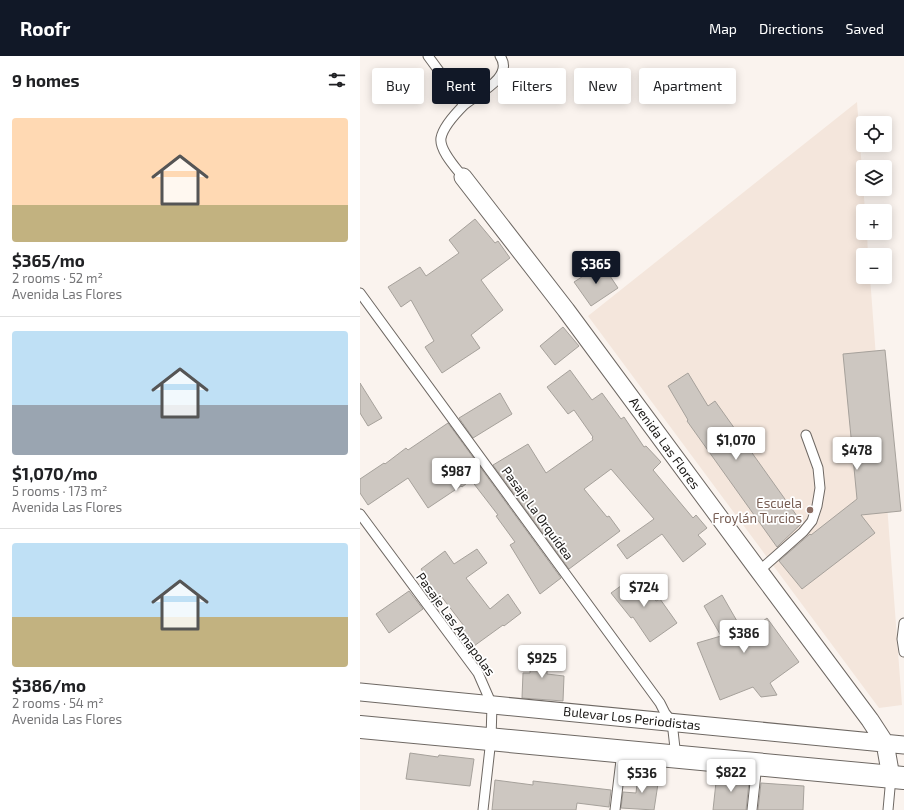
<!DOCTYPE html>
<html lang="en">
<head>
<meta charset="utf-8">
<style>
  body { margin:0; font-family:"Exo 2",sans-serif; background:#f2f2f2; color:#202124; height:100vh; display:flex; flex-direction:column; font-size:15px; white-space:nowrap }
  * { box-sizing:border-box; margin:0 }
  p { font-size:13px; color:#757577 }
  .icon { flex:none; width:22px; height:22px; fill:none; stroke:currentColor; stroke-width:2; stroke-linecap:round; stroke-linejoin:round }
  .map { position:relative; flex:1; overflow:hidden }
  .drawer { display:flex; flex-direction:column; background:#fff; width:360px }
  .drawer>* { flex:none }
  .banner { position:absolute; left:12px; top:12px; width:380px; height:36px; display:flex; gap:8px }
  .buttons { position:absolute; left:496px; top:60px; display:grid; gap:8px }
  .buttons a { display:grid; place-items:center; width:36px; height:36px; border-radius:4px; background:#fff; box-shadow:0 2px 10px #0003; font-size:20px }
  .price { position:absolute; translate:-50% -34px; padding:0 9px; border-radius:4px; background:#fff; color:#222; font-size:13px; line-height:26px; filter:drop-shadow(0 1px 2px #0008) }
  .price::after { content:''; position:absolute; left:50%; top:24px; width:12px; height:9px; margin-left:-6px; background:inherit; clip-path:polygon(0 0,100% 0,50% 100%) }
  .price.on { background:#111827; color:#fff }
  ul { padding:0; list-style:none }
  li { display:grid; align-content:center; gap:8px; height:212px; padding:0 12px }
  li+li { border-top:1px solid #e0e0e0 }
  li span { display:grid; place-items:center; height:124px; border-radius:4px; color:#555 }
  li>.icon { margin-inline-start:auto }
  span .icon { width:72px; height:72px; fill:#fffc; stroke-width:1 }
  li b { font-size:17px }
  h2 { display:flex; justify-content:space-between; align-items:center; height:48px; padding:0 12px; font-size:17px }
  .tag { padding:0 14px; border-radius:4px; background:#fff; box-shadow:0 2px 10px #0003; font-size:14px; line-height:36px }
  .tag.on { background:#111827; color:#fff }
  header { display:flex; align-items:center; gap:24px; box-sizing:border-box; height:56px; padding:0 20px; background:#111827; color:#fff }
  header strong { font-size:19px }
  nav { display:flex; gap:22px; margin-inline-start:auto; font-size:14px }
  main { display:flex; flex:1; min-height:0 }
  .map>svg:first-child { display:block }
  .built { fill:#f4e6dc }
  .building { fill:#cdc7c1; stroke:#a6a19b }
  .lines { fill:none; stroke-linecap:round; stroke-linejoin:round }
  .lane-casing { stroke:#6e6863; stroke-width:11 }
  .street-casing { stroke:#6e6863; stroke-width:19 }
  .secondary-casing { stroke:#6e6863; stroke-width:24 }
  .lane { stroke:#fff; stroke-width:9 }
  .street { stroke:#fff; stroke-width:17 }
  .secondary { stroke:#fff; stroke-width:22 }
  .education-dot { fill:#8d6e63; stroke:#fff; stroke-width:1.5 }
  .labels { text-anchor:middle; stroke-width:3.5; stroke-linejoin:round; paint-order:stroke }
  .street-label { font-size:13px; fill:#1a1816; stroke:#fff }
  .education-label { font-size:13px; fill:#785e54; stroke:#fff; text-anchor:end }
</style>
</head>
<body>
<header>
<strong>Roofr</strong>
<nav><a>Map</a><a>Directions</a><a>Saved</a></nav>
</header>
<main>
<section class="drawer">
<h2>9 homes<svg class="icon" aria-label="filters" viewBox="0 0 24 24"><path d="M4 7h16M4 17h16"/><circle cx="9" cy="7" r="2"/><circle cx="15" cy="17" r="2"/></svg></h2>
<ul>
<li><span style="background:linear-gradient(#ffd9b3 70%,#c2b280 0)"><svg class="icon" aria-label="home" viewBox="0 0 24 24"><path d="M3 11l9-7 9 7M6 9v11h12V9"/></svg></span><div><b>$365/mo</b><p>2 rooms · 52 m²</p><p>Avenida Las Flores</p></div></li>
<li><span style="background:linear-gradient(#bfe0f5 60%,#9aa5b1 0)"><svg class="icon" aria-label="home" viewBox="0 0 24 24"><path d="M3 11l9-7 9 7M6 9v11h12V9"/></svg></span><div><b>$1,070/mo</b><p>5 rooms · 173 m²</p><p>Avenida Las Flores</p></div></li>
<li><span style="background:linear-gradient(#bfe0f5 60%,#c2b280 0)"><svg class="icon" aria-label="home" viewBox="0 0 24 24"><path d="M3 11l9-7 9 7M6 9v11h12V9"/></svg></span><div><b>$386/mo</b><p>2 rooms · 54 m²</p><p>Avenida Las Flores</p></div></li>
</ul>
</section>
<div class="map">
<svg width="544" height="754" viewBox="0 0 544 754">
  <rect width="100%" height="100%" fill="#faf3ee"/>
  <path class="built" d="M497,46L505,155H503V177H507L508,199H503V221H510L542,649L519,652L228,260Z"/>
  <path class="building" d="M115,163L135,187L138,185L150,202L121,224L143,254L111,279L120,292L82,317L65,291L74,285L51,244L41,251L28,231L60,211L66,220L99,197L89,184Z
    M242,208L258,232L231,250L214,226Z
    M203,271L219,290L195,309L180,290Z
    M525,294L541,455L501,459L515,477L442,533L419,505L450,478L451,479L497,443L483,298Z
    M210,314L232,344L242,337L261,363L264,361L284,391L286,390L301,406L293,414L333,462L336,459L347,472L338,479L346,488L323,506L302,478L267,503L257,489L294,463L251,413L224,433L247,461L249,460L260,475L209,513L133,409L168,388L186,417L233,384L232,382L233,381L214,354L208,358L187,331Z
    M328,317L348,350L355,345L442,467L417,491L327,365L328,364L308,330Z
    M0,327L22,362L8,370L0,357Z
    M140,337L152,358L113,382L99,362Z
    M88,367L201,522L180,538L150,489L155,486L136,460L138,459L111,424L102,431L101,430L68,452L48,422L8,449L0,437V423L24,407L25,408L46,392L48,394Z
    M117,493L127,507L106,522L130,553L148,538L161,557L144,570L143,569L114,590L102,572L104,570L81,540L73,546L59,528L67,522L61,513L85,495L94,508Z
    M276,519L296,545L300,543L317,567L290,586L273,561L271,562L251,537Z
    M49,535L63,553L29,577L16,558Z
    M362,539L385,579L407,562L439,606L410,627L417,639L401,641L393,631L360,644L337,587L361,580L344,550Z
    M171,592H187V618L204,620L203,645L162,642L163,617H170Z
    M50,697L78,701L79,699L114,703L110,730L46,723Z
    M357,717L386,720L385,726H389L386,754H353Z
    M278,719L299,721L294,754L261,752L263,736L276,737Z
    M135,724L173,729V725L251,734L249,751L217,747L216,754H132Z
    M401,727L444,730L443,754H398Z"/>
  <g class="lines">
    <g class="lane-casing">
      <path id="lane" d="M68,0L104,49
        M103,121C96,112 79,94 81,82C83,71 97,56 104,49C117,38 155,21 140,0
        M0,237L300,647L305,657L312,666L316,701
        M0,458L118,617L132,649L131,683L123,754
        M399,515L443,476L452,465L457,450L460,432L458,412L446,379
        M544,567L542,583L544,596
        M255,754L262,696
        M392,754L397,708
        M528,754L531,721"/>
    </g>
    <g class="street-casing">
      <path id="street" d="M103,121L206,254L399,515L510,664L525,687L531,721
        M0,636L544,689"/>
    </g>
    <g class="secondary-casing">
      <path id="secondary" d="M0,671L544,722"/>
    </g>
    <use href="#lane" class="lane"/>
    <use href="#street" class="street"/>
    <use href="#secondary" class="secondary"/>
  </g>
  <circle class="education-dot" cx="450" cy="454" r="4"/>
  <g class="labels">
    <g class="street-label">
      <text transform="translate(305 387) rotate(54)" y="5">Avenida Las Flores</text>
      <text transform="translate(178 457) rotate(54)" y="5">Pasaje La Orquídea</text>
      <text transform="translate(96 568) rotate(54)" y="5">Pasaje Las Amapolas</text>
      <text transform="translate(272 662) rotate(6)" y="5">Bulevar Los Periodistas</text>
    </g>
    <g class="education-label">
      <text x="442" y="452">Escuela<tspan x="442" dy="15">Froylán Turcios</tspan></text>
    </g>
  </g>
</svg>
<div class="buttons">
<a><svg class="icon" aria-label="locate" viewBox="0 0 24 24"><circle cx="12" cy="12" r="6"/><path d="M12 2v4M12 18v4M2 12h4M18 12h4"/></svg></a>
<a><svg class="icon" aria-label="layers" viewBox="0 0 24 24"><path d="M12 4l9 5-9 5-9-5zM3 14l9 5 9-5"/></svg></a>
<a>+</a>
<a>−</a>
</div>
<b class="price on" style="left:236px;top:229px">$365</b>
<b class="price" style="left:376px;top:405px">$1,070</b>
<b class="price" style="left:497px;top:415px">$478</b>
<b class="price" style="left:96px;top:436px">$987</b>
<b class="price" style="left:284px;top:552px">$724</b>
<b class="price" style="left:384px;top:598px">$386</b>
<b class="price" style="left:182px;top:623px">$925</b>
<b class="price" style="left:371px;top:737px">$822</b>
<b class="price" style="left:282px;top:738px">$536</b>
<div class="banner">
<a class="tag">Buy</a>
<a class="tag on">Rent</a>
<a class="tag">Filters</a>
<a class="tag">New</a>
<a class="tag">Apartment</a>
</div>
</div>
</main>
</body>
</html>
